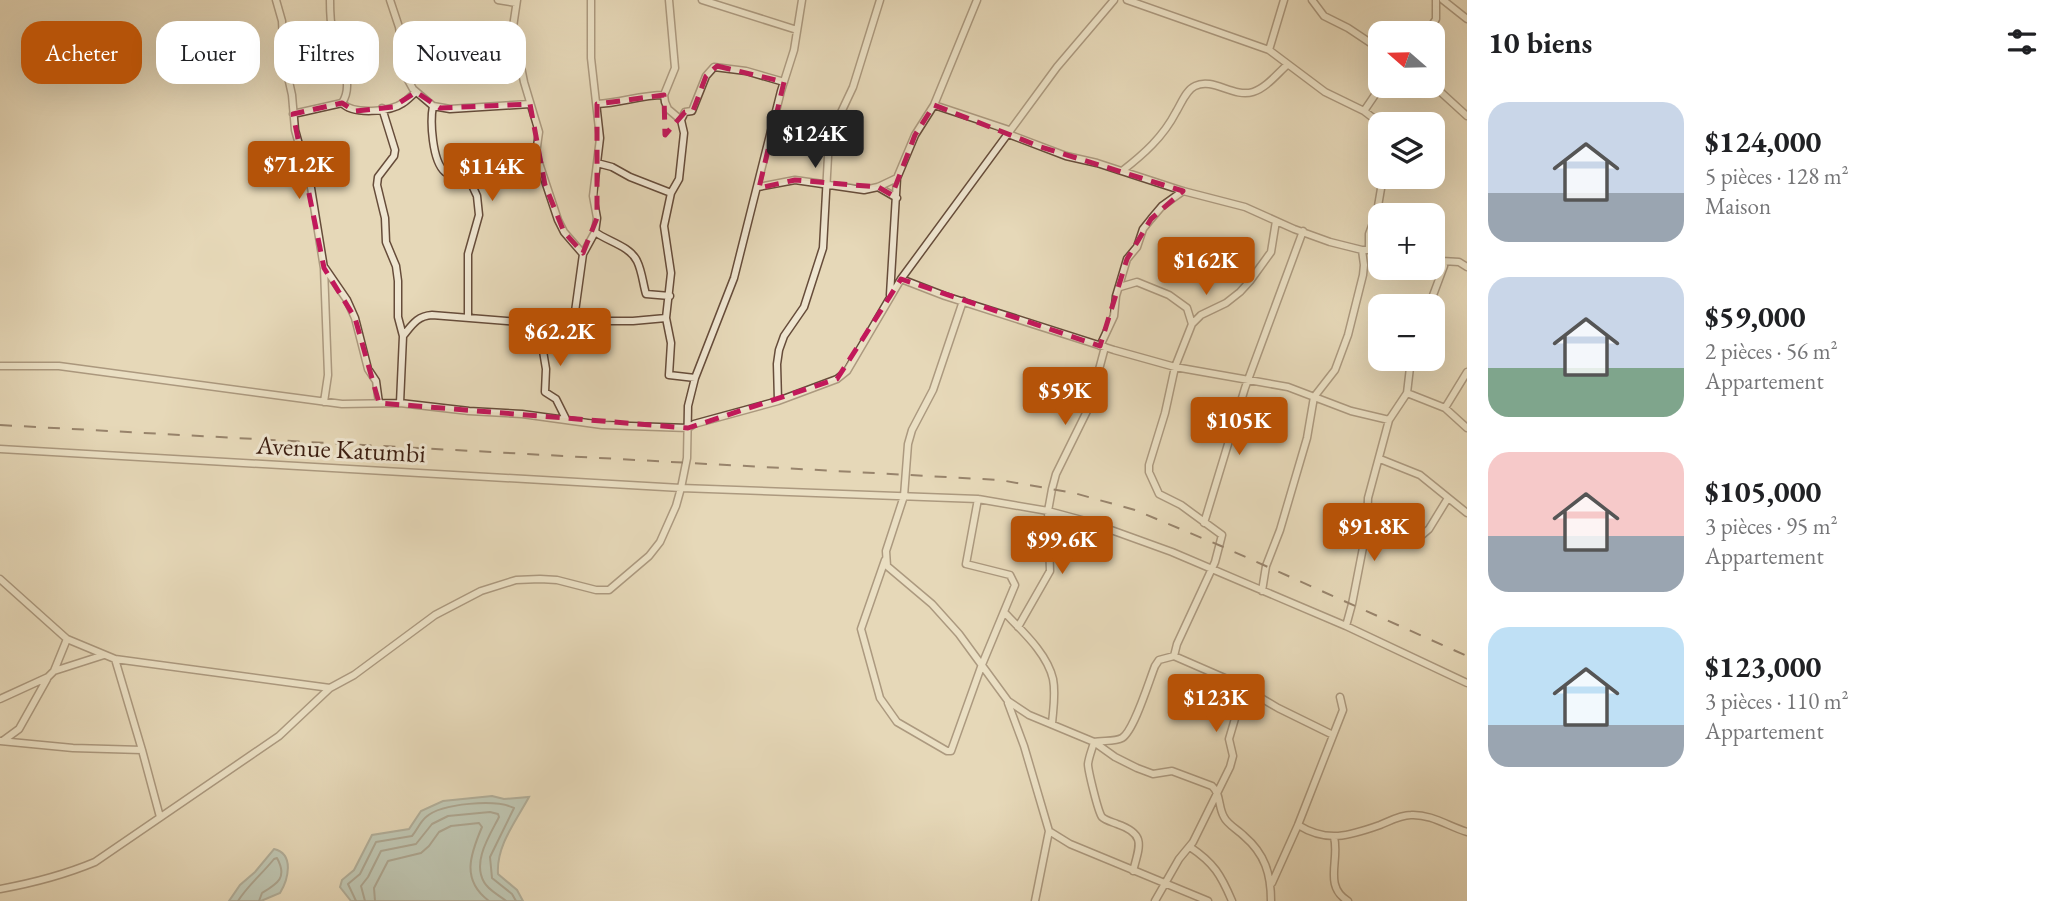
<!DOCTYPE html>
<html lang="fr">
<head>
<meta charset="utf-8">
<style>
  body { margin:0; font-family:"EB Garamond",serif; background:#f2f2f2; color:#202124; height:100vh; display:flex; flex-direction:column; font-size:26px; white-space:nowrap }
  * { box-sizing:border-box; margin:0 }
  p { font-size:23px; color:#757577 }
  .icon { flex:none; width:38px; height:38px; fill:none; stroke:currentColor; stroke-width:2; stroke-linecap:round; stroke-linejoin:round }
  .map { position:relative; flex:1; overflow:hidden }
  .sheet { display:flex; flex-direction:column; background:#fff; width:595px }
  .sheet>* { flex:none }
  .hud { position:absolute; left:21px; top:21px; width:665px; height:63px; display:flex; gap:14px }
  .needle { width:46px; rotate:290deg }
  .controls { position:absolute; left:1368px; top:21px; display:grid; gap:14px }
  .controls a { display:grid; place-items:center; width:77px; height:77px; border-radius:14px; background:#fff; box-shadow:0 7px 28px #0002; font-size:35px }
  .price { position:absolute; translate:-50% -60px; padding:0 16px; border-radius:7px; background:#b45309; color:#fff; font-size:23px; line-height:46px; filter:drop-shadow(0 2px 4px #0008) }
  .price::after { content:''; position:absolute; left:50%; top:42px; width:21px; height:16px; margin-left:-10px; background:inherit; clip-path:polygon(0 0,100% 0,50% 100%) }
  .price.active { background:#222; color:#fff }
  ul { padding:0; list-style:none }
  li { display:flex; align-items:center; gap:21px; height:175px; padding:0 21px }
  li span { display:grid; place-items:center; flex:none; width:196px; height:140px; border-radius:21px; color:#555 }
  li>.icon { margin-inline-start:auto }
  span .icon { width:84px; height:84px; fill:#fffc; stroke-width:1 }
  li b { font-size:30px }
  h2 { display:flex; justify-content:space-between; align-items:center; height:84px; padding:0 21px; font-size:30px }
  .pill { padding:0 24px; border-radius:21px; background:#fff; box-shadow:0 7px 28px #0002; font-size:24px; line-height:63px }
  .pill.active { background:#b45309; color:#fff }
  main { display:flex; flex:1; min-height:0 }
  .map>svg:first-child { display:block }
  .water { fill:#98b8b6; stroke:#737a74; stroke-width:2 }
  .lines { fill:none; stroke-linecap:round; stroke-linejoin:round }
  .shore { stroke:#6a6a63; stroke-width:2 }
  .street-casing { stroke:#664c3a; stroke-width:9 }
  .street { stroke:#efe6d1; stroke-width:6 }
  .rail { stroke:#3b1d10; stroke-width:2; stroke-dasharray:12 12; stroke-linecap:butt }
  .marked { fill:none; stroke:#c2185b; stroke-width:5; stroke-dasharray:14 9; stroke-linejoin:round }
  .labels { text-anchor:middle; stroke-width:6; stroke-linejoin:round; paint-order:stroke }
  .street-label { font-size:26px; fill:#3b1d10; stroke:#efe6d1 }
</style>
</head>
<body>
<main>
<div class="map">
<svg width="1467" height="901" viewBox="0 0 1467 901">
  <rect width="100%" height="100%" fill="#e6d8b8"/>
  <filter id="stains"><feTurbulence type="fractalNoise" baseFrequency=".00286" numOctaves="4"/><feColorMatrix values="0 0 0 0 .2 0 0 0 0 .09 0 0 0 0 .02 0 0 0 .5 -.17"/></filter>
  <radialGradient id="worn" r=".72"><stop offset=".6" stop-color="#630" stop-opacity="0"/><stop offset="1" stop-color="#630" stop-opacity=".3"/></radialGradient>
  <path class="water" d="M492,796L504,799L529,797C516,821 496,846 498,874L517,890L523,901H351L340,887L342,880L354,870L372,835L409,829L421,811L443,801Z
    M274,849C295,854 288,880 280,893L261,901H229L240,885L255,872Z"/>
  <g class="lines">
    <path class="shore" d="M238,901C248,885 262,874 274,859L277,858C288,878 277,884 262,893L259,901
      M356,901L348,884L360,874L376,842L412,836C417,830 420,822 426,817C442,803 496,799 514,808L490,857L492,878L512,894L516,901
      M365,901L361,886L368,877L381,851L416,844L432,824L448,816L490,812L498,814L499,817C490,835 472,861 484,882C488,890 499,895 506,901
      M375,901L374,888L388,861L421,853L429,846L439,832L451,826L479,823L482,827C470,855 461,880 489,901"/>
    <g class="street-casing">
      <path id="street" d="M276,0L282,21L284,59L292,95L295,130L311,188L324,268L328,375L324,402
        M390,0L399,27L407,78L413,89L433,106L450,109L530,104
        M498,0L516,3
        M517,0L513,27L524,82L539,132L536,154L558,220L564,232L583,254L574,319
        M669,0L675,68L664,95L665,102L668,109L681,120L684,133L679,179L671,193L664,226L671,273L666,318L671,343L669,375L695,378
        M702,0L797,30
        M1127,0L1269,50L1325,92L1364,111L1381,124
        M1312,0L1324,16L1348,28L1381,50
        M1443,0L1467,19
        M1427,33L1436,19V0
        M1269,50L1284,0
        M1433,85L1467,116
        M342,103C353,115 390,112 403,103C408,100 412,95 416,92
        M597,104C621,103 640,95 664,95
        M934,105L1009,130
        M433,106C430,121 432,161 445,172C452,177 463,178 471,183L477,196L479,215L468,254V317
        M382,108L395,150L394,156L378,177L377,185L385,218L386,242L396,266L398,281V317L403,336L400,403
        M1364,111L1381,86
        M293,114L342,103C356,82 337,56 333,34C330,22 330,11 330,0
        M681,120L685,112L692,111L706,76L714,67L746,71L784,82
        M1008,134L1066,156L1097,163L1183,191L1245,207L1294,229L1330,242L1362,250H1381
        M597,163L612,167L630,177L671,193
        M1122,171C1144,154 1163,137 1176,112C1181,104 1186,90 1195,86C1213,77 1233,98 1253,92C1266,88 1277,74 1287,65
        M758,187L795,180L864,190L878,187L897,178
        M878,187L897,198
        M1276,221L1271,252L1250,281L1240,292L1226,303L1201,315L1192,324L1175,367L1165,413L1149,465V472L1159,494L1181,505L1222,535L1215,562L1177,644L1174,656L1236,683L1278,708L1333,735
        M595,232C607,241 630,246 637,261C642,271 643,284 646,294L670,296
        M1369,249V234L1377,212L1383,177
        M583,254L595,232L597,218L593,196L600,138L591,58V0
        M1442,261L1459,262L1467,267
        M325,268L347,300L355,318L368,369L376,381L379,403
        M901,279L945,296L1114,350L1175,367L1288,387L1351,411L1389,420L1407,393L1445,408L1467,372
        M1120,287L1137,282L1169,295L1187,308L1192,324
        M890,295L897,178L915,135L934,105L977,0
        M963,301L933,390L912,430L908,444L904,496L886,551L887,566L932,604L959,634L1008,701L1029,715L1094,742L1115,757L1137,768L1153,774L1172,771L1212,786C1221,794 1218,807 1224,817C1227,824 1238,830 1244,836C1265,854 1271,874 1271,901
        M1422,306L1432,298L1444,266L1439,258L1433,254
        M538,321L546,369L545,392L556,399L566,419
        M403,336C412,325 417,316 432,315L520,322L590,318L608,321H633L666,318
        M1100,346L1114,316L1116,296L1127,259L1137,247L1143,229L1151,219L1162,206L1183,191
        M0,366H59L342,404L400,403L469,411L522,414L602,425L688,428L694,424L778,401L837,379L847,371L901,279L1057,67L1114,0
        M1407,393L1411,359
        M778,401L777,364L779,350L784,336L804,307L823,248L829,138L853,87L880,0
        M1445,408L1467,428
        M0,449L681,488L687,458L688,406L695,378L734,278L781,91L794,50L802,0
        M1380,459L1420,475L1467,513
        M1367,516L1422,535L1429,529L1448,498
        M1204,523L1245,388L1303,231
        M885,560L861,629L880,698L897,722L947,751H951L981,667L1015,585L1010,575L966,564L978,499
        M0,579L67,639L115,659L330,688
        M1262,591L1266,566L1280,530L1307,438L1314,397L1335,370L1348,335L1363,275L1364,265L1362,250
        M1004,612C1022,631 1047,653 1053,679C1056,694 1053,710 1052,724
        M1346,626L1352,604L1367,527L1368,498L1389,420
        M1018,627L1050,571L1048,511L1052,489L1056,474L1089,407L1105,347
        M115,659L142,750L160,817
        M54,671L104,655
        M0,699L48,677L54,671L67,639
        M1008,703L1024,746L1049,831L1035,901
        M4,740L19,729L47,679
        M0,741L73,748L142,750
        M1298,825C1327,843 1349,836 1380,825C1390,821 1400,815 1411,815C1431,814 1448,826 1467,832
        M1049,831L1070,844L1208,901
        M1334,837C1340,860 1323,886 1348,901
        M1190,847C1214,863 1221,875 1232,901
        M1133,871C1140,845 1146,834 1117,824C1112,822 1105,820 1102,817C1098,812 1088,770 1088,764C1089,756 1092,750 1094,742C1102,740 1115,742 1122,738C1134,731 1149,681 1155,666L1159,660L1174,656
        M1272,883L1298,825L1343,710L1340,697
        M0,889C33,883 64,875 95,862L279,736L330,688L354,675L435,615L481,591L516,580L540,579L557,580L596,590H609L649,556L660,542L676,506L681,488L978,499L1048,511L1089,522L1172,552L1346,626L1467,683
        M1155,901L1179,859L1193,842L1230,767L1233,756L1229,739L1244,688"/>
    </g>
    <use href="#street" class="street"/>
    <path class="rail" d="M0,425L1000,480L1074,493L1135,510L1221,546L1467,656"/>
  </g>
  <path d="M0 0H1467V901H0ZM717,66L784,82L759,188L795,180L878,187L892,195L915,135L934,105L1041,147L1183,191L1151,219L1127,259L1100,346L901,279L837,379L688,428L379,403L355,318L324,268L293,114L342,103L355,111L393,107L416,92L440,108L530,104L545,185L564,232L583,253L597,218V104L664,95L665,135L685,112L693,111L706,76Z" fill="#e6d8b8" fill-opacity=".55" fill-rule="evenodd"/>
  <path class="marked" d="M717,66L784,82L759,188L795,180L878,187L892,195L915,135L934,105L1041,147L1183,191L1151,219L1127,259L1100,346L901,279L837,379L688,428L379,403L355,318L324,268L293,114L342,103L355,111L393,107L416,92L440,108L530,104L545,185L564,232L583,253L597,218V104L664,95L665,135L685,112L693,111L706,76Z"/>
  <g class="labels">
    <g class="street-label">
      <text transform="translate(341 449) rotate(3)" y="9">Avenue Katumbi</text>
    </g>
  </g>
  <rect width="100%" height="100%" filter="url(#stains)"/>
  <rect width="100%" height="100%" fill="url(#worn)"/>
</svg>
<div class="controls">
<a><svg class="needle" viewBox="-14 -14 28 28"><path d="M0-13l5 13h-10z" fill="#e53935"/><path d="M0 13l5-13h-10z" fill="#757577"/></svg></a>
<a><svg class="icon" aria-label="layers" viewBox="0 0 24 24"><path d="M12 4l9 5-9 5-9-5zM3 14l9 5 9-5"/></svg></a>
<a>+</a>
<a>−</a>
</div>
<b class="price active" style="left:815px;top:170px">$124K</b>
<b class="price" style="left:299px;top:201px">$71.2K</b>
<b class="price" style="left:492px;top:203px">$114K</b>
<b class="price" style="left:1206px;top:297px">$162K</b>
<b class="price" style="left:560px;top:368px">$62.2K</b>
<b class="price" style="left:1065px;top:427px">$59K</b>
<b class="price" style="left:1239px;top:457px">$105K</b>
<b class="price" style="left:1374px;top:563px">$91.8K</b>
<b class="price" style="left:1062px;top:576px">$99.6K</b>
<b class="price" style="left:1216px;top:734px">$123K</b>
<div class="hud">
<a class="pill active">Acheter</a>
<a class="pill">Louer</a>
<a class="pill">Filtres</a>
<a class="pill">Nouveau</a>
</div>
</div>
<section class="sheet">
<h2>10 biens<svg class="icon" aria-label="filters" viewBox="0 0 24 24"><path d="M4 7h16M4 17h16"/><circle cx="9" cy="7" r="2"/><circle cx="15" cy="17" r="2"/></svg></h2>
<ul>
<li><span style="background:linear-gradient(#c9d6e8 65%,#9aa5b1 0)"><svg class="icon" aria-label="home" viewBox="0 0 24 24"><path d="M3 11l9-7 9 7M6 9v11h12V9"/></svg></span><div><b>$124,000</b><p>5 pièces · 128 m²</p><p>Maison</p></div></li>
<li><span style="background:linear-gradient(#c9d6e8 65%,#7fa58c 0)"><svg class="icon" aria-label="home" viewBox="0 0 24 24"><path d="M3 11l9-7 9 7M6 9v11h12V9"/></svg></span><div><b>$59,000</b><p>2 pièces · 56 m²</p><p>Appartement</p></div></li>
<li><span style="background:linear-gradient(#f6c9c9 60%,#9aa5b1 0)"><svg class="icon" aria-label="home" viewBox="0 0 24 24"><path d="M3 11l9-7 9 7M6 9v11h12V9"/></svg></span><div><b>$105,000</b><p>3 pièces · 95 m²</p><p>Appartement</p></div></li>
<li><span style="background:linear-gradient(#bfe0f5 70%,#9aa5b1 0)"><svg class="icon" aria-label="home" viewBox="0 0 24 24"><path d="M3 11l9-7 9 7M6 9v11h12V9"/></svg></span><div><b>$123,000</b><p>3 pièces · 110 m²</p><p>Appartement</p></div></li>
</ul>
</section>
</main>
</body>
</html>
